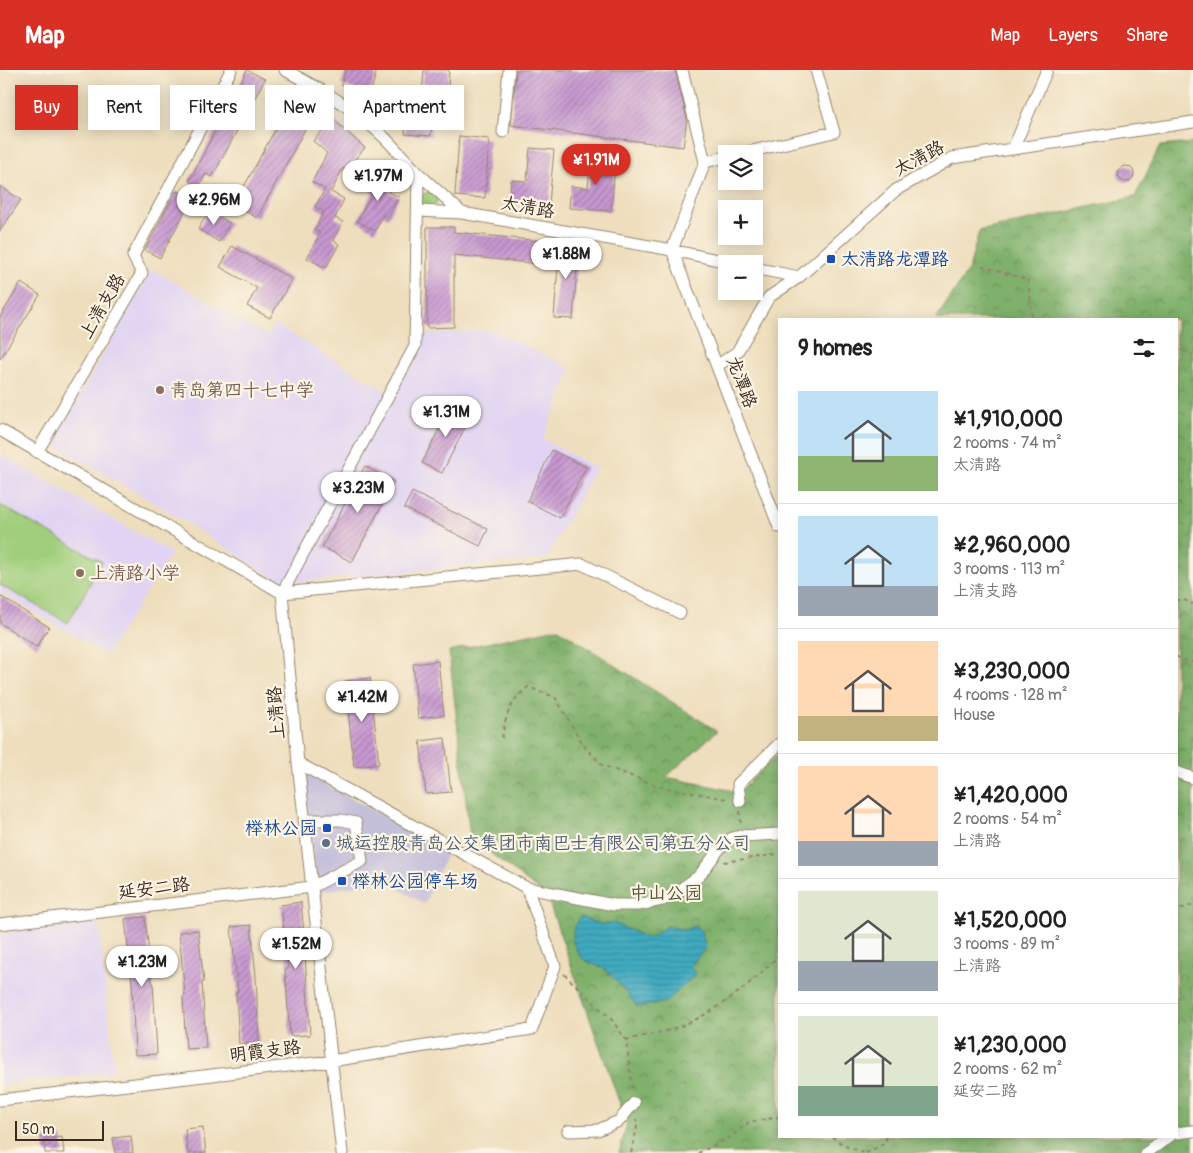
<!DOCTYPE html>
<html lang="en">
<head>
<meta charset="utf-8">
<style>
  body { margin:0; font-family:Pangolin,"LXGW WenKai TC",sans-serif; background:#f6f6f6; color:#222; height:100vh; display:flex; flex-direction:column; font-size:19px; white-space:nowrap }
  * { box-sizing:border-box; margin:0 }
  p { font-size:16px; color:#767676 }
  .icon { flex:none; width:28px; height:28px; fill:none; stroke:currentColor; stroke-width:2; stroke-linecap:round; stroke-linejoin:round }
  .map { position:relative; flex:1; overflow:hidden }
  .side { position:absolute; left:778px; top:248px; width:400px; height:820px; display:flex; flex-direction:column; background:#fff; border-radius:0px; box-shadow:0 2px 12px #0003 }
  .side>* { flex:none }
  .banner { position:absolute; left:15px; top:15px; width:475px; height:45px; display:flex; gap:10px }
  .controls { position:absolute; left:718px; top:75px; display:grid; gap:10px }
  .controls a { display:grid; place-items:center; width:45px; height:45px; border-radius:0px; background:#fff; box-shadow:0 2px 12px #0003; font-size:25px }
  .scale { position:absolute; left:15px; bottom:12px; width:89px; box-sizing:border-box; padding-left:5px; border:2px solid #3b2a1e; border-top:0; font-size:14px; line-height:18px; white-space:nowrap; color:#3b2a1e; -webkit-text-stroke:4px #fcf5e5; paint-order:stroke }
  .price { position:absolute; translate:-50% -42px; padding:0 11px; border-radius:18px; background:#fff; color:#222; font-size:16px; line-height:32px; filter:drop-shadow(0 1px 2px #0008) }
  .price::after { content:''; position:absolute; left:50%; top:30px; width:15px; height:11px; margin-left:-8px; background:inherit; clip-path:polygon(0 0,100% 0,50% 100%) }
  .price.selected { background:#d93025; color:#fff }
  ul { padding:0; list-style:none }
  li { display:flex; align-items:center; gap:15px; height:125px; padding:0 20px }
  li+li { border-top:1px solid #e0e0e0 }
  li span { display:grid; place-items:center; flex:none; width:140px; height:100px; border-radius:0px; color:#555 }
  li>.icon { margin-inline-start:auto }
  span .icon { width:60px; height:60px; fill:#fffc; stroke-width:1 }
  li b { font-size:21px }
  h2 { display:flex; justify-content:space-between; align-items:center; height:60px; padding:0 20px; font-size:21px }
  .pill { padding:0 18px; border-radius:0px; background:#fff; box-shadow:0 2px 12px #0003; font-size:18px; line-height:45px }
  .pill.selected { background:#d93025; color:#fff }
  header { display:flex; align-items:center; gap:30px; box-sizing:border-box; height:70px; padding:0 25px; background:#d93025; color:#fff }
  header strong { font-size:24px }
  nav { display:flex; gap:28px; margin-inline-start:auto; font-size:18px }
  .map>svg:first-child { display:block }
  .built { fill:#e1d4f3 }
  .industrial { fill:#c5c0da }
  .grass { fill:url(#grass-tufts); stroke:#6e7c4d }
  .forest { fill:url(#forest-crowns); stroke:#5e6e45 }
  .pitch { fill:#a0ce7c; stroke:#6e7c4d }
  .water { fill:url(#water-rules); stroke:#3e6a6f }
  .building { fill:url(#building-hatch) }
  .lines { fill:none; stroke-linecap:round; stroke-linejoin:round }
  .minor-casing { stroke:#94846e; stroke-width:13 }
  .path { stroke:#94846e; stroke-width:2; stroke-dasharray:4 4; stroke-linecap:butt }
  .minor { stroke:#fff; stroke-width:11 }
  .transit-dot { fill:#1a4fb4; stroke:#fcf5e5; stroke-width:2 }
  .education-dot { fill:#8d6e63; stroke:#fcf5e5; stroke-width:2 }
  .service-dot { fill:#5c6f8a; stroke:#fcf5e5; stroke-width:2 }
  .labels { text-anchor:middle; stroke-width:4.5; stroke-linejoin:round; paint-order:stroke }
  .street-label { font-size:18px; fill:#3b2a1e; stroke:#fcf5e5 }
  .transit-label { font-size:18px; fill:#164399; stroke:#fcf5e5; text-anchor:start }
  .education-label { font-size:18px; fill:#785e54; stroke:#fcf5e5; text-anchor:start }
  .service-label { font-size:18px; fill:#4e5e75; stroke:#fcf5e5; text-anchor:start }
  .park-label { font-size:18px; fill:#545336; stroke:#fcf5e5 }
</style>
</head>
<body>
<header>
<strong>Map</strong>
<nav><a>Map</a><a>Layers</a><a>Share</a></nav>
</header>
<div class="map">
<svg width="1193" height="1083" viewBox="0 0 1193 1083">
  <defs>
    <pattern id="grass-tufts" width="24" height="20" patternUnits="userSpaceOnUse" patternTransform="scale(1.25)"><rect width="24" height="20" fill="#a0ce7c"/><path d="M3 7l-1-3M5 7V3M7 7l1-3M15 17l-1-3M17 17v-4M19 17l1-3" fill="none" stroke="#8bb16b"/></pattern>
    <pattern id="forest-crowns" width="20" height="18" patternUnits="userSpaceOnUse" patternTransform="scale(1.25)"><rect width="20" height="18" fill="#80b16c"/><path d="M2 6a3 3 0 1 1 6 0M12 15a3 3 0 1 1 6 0" fill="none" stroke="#6a9058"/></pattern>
    <pattern id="water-rules" width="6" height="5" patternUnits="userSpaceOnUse" patternTransform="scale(1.25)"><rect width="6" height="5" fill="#40aac0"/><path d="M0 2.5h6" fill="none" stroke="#378b9b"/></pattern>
    <pattern id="building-hatch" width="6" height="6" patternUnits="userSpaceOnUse" patternTransform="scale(1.25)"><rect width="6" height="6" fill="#c798d1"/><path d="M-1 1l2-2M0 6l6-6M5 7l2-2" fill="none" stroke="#a37ca9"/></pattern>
  </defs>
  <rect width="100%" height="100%" fill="#fcf5e5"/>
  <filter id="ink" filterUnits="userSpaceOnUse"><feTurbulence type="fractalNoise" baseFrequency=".02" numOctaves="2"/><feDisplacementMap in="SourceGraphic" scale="10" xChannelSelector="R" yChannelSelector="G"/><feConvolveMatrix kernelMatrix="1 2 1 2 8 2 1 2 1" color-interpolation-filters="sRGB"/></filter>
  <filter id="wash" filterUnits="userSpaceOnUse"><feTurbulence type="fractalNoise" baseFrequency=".0096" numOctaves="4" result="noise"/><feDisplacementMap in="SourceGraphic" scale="20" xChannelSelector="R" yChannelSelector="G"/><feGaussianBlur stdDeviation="1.12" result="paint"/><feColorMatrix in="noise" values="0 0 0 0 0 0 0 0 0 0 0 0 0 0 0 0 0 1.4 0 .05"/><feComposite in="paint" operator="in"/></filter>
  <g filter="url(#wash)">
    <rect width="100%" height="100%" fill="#eedebd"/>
    <path class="built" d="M152,199L267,266L275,254L387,322L417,265L494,260L571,299L543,369L596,398L546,489L281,513L167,440L52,374Z
      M0,384L172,483L106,584L0,522Z
      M99,853L114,1002L0,1014V864Z"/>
    <path class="industrial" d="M303,703L449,780L424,834L386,811L318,822Z"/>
    <path class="grass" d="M421 130a8 8 0 1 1 16 0a8 8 0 1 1-16 0Z"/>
    <path class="forest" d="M1193,73V1083H619L627,1054L547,827L470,767L449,581L557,558L717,661L666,707L739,722L779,683V1066H1176V249H936L969,199L979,161L1135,127L1160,76Z"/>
    <path class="pitch" d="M0,435L102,492L68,553L0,515Z"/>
    <path class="water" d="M580,847L600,854L613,853L648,868L667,856L685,860L695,856L701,861L706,877L690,897L696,904L666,932L637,937C627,923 617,910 604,899C598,894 588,894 583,889C571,876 569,859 580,847Z"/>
    <g id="blocks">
      <path class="building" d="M247,0L265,9L212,107L206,104L199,116L189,111Z
        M346,0H377L370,24L341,15Z
        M424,0H449L447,40L433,39L431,66L405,64L407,38H421Z
        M516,0H675L687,49L683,77L511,55Z
        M294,25L317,37L257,148L234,135Z
        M333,49L365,78L345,100L343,98L331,122L344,129L335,148L343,152L333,170L339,174L326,198L307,188L320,163L314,160L324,142L315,137L325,119L312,112L327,83L313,71Z
        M459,66L489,69L485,128L455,126Z
        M530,78L554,80L549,134L509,131L511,110L527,111Z
        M591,84L616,86L611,141L569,138L571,116L588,118Z
        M1118 104a8 8 0 1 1 16 0a8 8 0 1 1-16 0Z
        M374,103L393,113L388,122L399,127L388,148L383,145L375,161L357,151L373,122L366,118Z
        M0,116L21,130L0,161Z
        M176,121L191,130L160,188L145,180Z
        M209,141L230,153L219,172L198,159Z
        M427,157H454V162L541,171L539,194L454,185V257L427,258Z
        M560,170L579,172L573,249L554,248Z
        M232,176L292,209L270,248L247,236L257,218L220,197Z
        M21,213L40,225L0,289V247Z
        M447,334L471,346L442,403L422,393L439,359L436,357Z
        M552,380L586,397L560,448L527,431Z
        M365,396L394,412L352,492L322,477Z
        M412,422L488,459L480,476L404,438Z
        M0,526L49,557L37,577L0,553Z
        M438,591L444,645L418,648L413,594Z
        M370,608L379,694L354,697L345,611Z
        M445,668L451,722L426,724L420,671Z
        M301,832L306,885H305L310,965L290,966L285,899H288L281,835Z
        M145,847L152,912H153L157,984L135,985L132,913L125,849Z
        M251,855L256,907L259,973L239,974L236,922H238L231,857Z
        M198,860L204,912H202L206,978L186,979L183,927L185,926L179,862Z
        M203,1057L206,1083H188L185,1059Z
        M131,1066L133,1083H115L113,1068Z
        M62,1067L64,1083H45L44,1069Z"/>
    </g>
  </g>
  <g filter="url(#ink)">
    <use href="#blocks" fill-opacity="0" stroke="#94846e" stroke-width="1"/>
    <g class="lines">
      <g class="minor-casing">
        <path id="minor" d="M285,0L321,20L357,43L385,68L418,103L462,143L672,180L736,194
          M682,0L705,92L672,180L779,457
          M503,62L509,0
          M1013,79L1047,0
          M739,84L834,62L816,0
          M705,92L726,87
          M418,141L462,143
          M754,198L799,207L896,120L952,88L1193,52
          M717,296L737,282L769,227L799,207
          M0,360L282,523L298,693L342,1083
          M37,382L142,203L133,186L231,0
          M282,523L415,276L418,103
          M282,523L582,494L680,543
          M298,693L527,818L614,835H640L663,830L681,819L699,806L720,778L732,768L741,766L779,764
          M1176,702L1193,708
          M740,731L738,714L779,674
          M0,854L312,817L362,791L356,753L341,750H304
          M0,1030L331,991L532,959L555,896L527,818
          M568,1061L598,1060L619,1051L634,1033
          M1176,1063L1193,1061
          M1146,1083L1170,1066"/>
      </g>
      <path class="path" d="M982,196L1028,210L1032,249
        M1176,278L1193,285
        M1176,530H1184L1193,534
        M1176,586L1182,590L1193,592
        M502,668C506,645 509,632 528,617L555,627L584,676L602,695L661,717L728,729
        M740,741L741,754
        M724,792L779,784
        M1176,844L1177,840L1193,835
        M564,904L612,950L626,970L633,1022
        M626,970C646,965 667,962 686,954C722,938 752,913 779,885
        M832,1066L843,1075L865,1083
        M631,1083L637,1057L636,1049
        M698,1083L731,1067L749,1052L779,1047
        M866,1083L885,1073L887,1066"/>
      <use href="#minor" class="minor"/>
    </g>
  </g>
  <g class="transit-dot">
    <rect x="826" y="184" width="10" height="10" rx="2.5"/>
    <rect x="322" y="753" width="10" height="10" rx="2.5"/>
    <rect x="337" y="806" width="10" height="10" rx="2.5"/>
  </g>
  <g class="education-dot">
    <circle cx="160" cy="320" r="5"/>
    <circle cx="80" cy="503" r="5"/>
  </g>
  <circle class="service-dot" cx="326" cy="773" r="5"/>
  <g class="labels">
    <g class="street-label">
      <text transform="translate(919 88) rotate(-28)" y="6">太清路</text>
      <text transform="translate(528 137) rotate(10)" y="6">太清路</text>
      <text transform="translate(102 236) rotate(-60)" y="6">上清支路</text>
      <text transform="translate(742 312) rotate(69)" y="6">龙潭路</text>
      <text transform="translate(276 643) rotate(-95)" y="6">上清路</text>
      <text transform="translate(154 818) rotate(-7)" y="6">延安二路</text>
      <text transform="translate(265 981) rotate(-7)" y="6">明霞支路</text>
    </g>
    <g class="transit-label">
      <text x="841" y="195">太清路龙潭路</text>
      <text x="317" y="764" text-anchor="end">榉林公园</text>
      <text x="352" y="817">榉林公园停车场</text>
    </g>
    <g class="education-label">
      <text x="170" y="326">青岛第四十七中学</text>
      <text x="90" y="509">上清路小学</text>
    </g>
    <g class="service-label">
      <text x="336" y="779">城运控股青岛公交集团市南巴士有限公司第五分公司</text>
    </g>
    <g class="park-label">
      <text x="666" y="829">中山公园</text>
    </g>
  </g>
</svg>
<div class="controls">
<a><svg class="icon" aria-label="layers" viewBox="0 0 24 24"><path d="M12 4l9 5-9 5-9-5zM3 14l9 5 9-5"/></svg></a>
<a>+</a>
<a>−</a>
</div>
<div class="scale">50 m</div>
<b class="price selected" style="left:596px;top:116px">¥1.91M</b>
<b class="price" style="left:378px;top:132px">¥1.97M</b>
<b class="price" style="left:214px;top:156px">¥2.96M</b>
<b class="price" style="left:566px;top:210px">¥1.88M</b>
<b class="price" style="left:446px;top:368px">¥1.31M</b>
<b class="price" style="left:358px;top:444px">¥3.23M</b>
<b class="price" style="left:362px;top:653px">¥1.42M</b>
<b class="price" style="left:296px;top:900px">¥1.52M</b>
<b class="price" style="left:142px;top:918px">¥1.23M</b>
<div class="banner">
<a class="pill selected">Buy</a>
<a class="pill">Rent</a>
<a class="pill">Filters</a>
<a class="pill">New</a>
<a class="pill">Apartment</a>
</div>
<section class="side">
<h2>9 homes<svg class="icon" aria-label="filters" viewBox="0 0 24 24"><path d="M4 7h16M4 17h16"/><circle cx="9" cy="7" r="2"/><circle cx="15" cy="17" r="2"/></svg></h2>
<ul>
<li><span style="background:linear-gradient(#bfe0f5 65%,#8fb573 0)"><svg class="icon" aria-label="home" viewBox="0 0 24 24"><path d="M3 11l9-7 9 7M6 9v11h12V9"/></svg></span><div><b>¥1,910,000</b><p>2 rooms · 74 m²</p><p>太清路</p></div></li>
<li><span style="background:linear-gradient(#bfe0f5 70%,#9aa5b1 0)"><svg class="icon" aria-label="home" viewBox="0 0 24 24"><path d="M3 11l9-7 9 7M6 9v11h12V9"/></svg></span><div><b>¥2,960,000</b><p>3 rooms · 113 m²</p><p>上清支路</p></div></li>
<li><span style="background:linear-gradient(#ffd9b3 75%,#c2b280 0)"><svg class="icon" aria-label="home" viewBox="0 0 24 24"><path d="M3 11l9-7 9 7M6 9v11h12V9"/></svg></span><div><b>¥3,230,000</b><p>4 rooms · 128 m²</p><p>House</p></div></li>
<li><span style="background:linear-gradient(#ffd9b3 75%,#9aa5b1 0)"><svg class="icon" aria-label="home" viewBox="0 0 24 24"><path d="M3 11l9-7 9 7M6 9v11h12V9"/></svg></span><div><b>¥1,420,000</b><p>2 rooms · 54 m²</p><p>上清路</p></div></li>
<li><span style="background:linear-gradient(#dfe7d0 70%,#9aa5b1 0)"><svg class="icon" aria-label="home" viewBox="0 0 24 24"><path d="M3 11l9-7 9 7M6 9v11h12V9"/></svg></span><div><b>¥1,520,000</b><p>3 rooms · 89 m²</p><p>上清路</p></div></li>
<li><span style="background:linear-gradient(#dfe7d0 70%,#7fa58c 0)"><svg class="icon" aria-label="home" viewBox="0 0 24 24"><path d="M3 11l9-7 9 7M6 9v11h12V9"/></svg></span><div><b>¥1,230,000</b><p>2 rooms · 62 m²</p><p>延安二路</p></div></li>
</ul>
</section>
</div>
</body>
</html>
